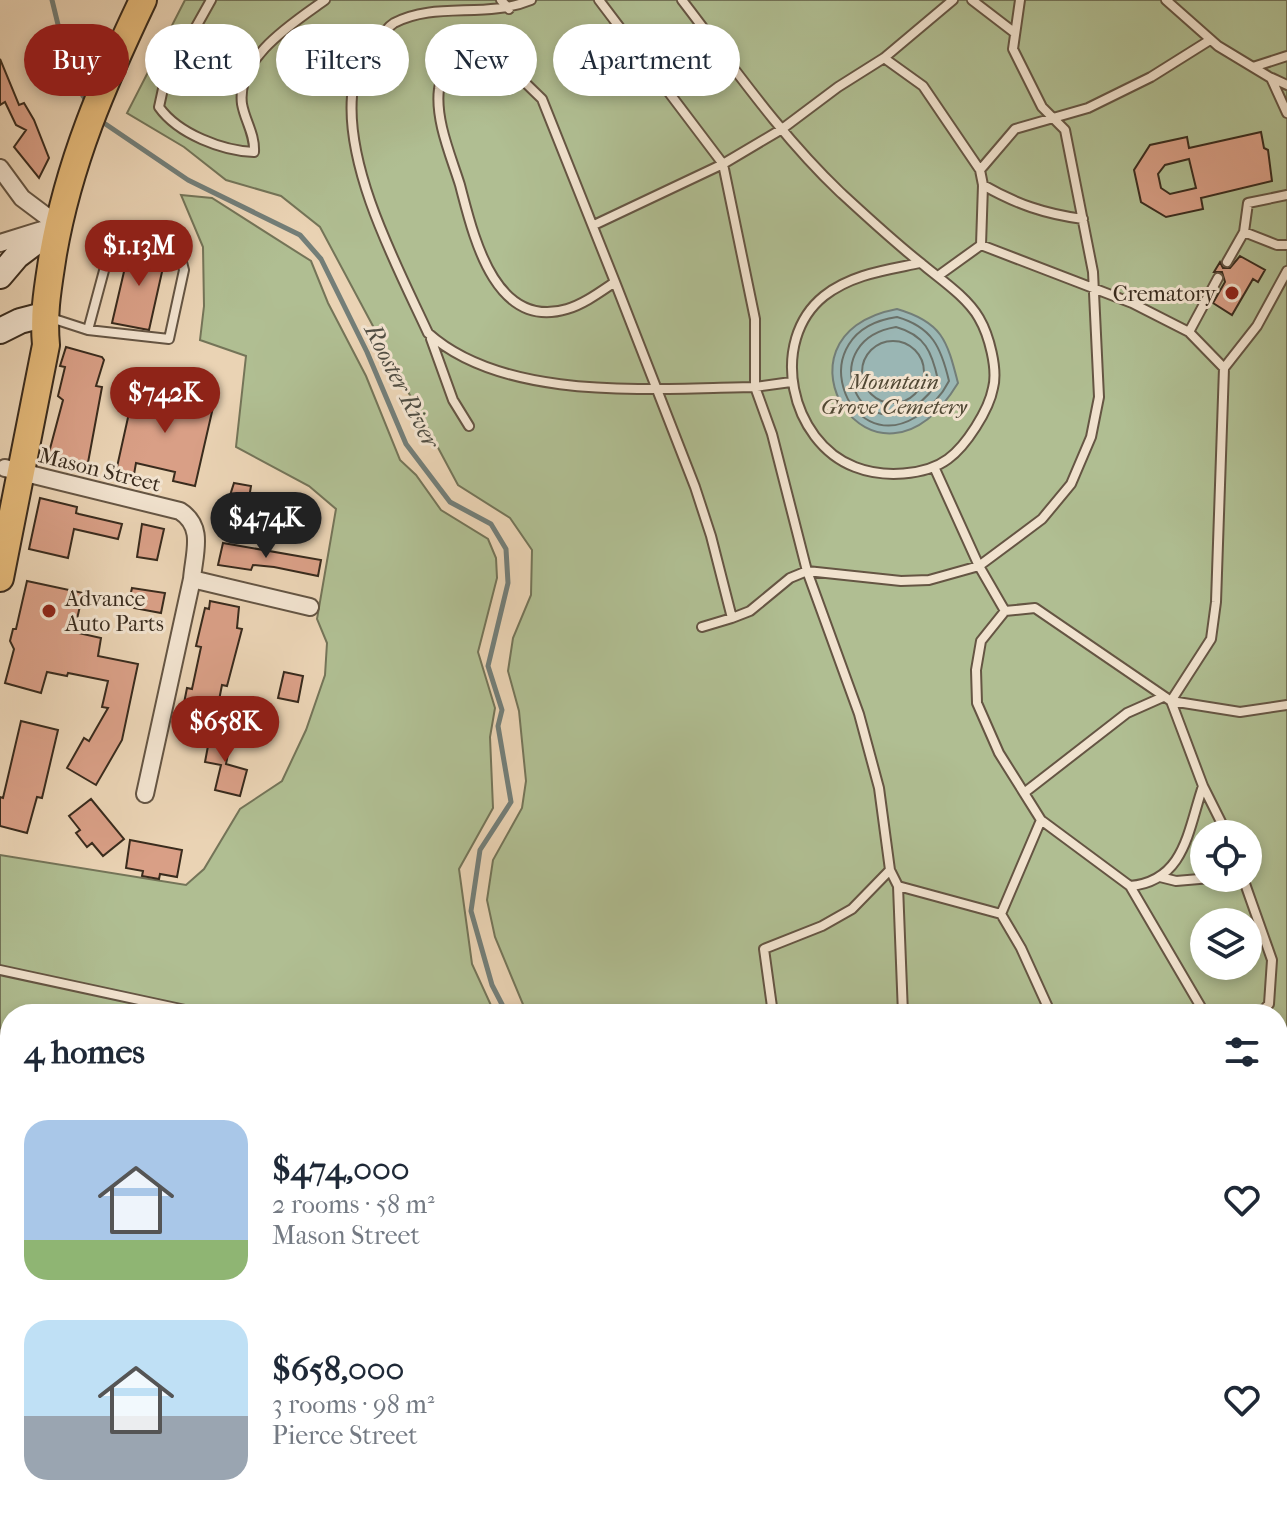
<!DOCTYPE html>
<html lang="en">
<head>
<meta charset="utf-8">
<style>
  body { margin:0; font-family:"IM FELL French Canon",serif; background:#f2f2f3; color:#1f2937; height:100vh; display:flex; flex-direction:column; font-size:30px; white-space:nowrap }
  * { box-sizing:border-box; margin:0 }
  p { font-size:26px; color:#747a83 }
  .icon { flex:none; width:44px; height:44px; fill:none; stroke:currentColor; stroke-width:2; stroke-linecap:round; stroke-linejoin:round }
  .map { position:relative; flex:1; overflow:hidden }
  .panel { position:absolute; left:0px; top:1004px; width:1288px; height:512px; display:flex; flex-direction:column; background:#fff; border-radius:32px 32px 0 0; box-shadow:0 4px 12px #0003 }
  .panel>* { flex:none }
  .hud { position:absolute; left:24px; top:24px; width:800px; height:72px; display:flex; gap:16px }
  .buttons { position:absolute; left:1190px; top:820px; display:grid; gap:16px }
  .buttons a { display:grid; place-items:center; width:72px; height:72px; border-radius:50%; background:#fff; box-shadow:0 4px 12px #0003; font-size:40px }
  .price { position:absolute; translate:-50% -68px; padding:0 18px; border-radius:28px; background:#8f2418; color:#fff; font-size:26px; line-height:52px; filter:drop-shadow(0 2px 4px #0008) }
  .price::after { content:''; position:absolute; left:50%; top:48px; width:24px; height:18px; margin-left:-12px; background:inherit; clip-path:polygon(0 0,100% 0,50% 100%) }
  .price.current { background:#222; color:#fff }
  ul { padding:0; list-style:none }
  li { display:flex; align-items:center; gap:24px; height:200px; padding:0 24px }
  li span { display:grid; place-items:center; flex:none; width:224px; height:160px; border-radius:24px; color:#555 }
  li>.icon { margin-inline-start:auto }
  span .icon { width:96px; height:96px; fill:#fffc; stroke-width:1 }
  li b { font-size:34px }
  h2 { display:flex; justify-content:space-between; align-items:center; height:96px; padding:0 24px; font-size:34px }
  .chip { padding:0 28px; border-radius:36px; background:#fff; box-shadow:0 4px 12px #0003; font-size:28px; line-height:72px }
  .chip.current { background:#8f2418; color:#fff }
  .map>svg:first-child { display:block }
  .green { fill:#b0be92; stroke:#747458; stroke-width:2; fill-rule:evenodd }
  .water { fill:#9ab6b4; stroke:#737e78; stroke-width:2 }
  .lines { fill:none; stroke-linecap:round; stroke-linejoin:round }
  .shore { stroke:#6a7068; stroke-width:2 }
  .stream { stroke:#737e78; stroke-width:5 }
  .building { fill:#d99f86; stroke:#392b1d; stroke-width:2; fill-rule:evenodd }
  .service-casing { stroke:#655543; stroke-width:12 }
  .minor-casing { stroke:#655543; stroke-width:20 }
  .secondary-casing { stroke:#392b1d; stroke-width:28 }
  .primary-casing { stroke:#392b1d; stroke-width:30 }
  .service { stroke:#f1e2ce; stroke-width:8 }
  .minor { stroke:#f1e2ce; stroke-width:16 }
  .secondary { stroke:#f1e2ce; stroke-width:24 }
  .primary { stroke:#e5ba7a; stroke-width:26 }
  .poi-dot { fill:#8f2418; stroke:#f1e2ce; stroke-width:3 }
  .labels { text-anchor:middle; stroke-width:6; stroke-linejoin:round; paint-order:stroke }
  .poi-label { font-size:22px; fill:#392b1d; stroke:#f1e2ce; text-anchor:end }
  .park-label { font-size:22px; font-style:italic; fill:#514834; stroke:#f1e2ce }
  .street-label { font-size:22px; fill:#392b1d; stroke:#f1e2ce }
  .water-label { font-size:24px; font-style:italic; fill:#514e43; stroke:#f1e2ce }
</style>
</head>
<body>
<div class="map">
<svg width="1287" height="1516" viewBox="0 0 1287 1516">
  <rect width="100%" height="100%" fill="#ead3b4"/>
  <filter id="stains"><feTurbulence type="fractalNoise" baseFrequency=".0025" numOctaves="4"/><feColorMatrix values="0 0 0 0 .2 0 0 0 0 .09 0 0 0 0 .02 0 0 0 .5 -.17"/></filter>
  <radialGradient id="worn" r=".72"><stop offset=".6" stop-color="#630" stop-opacity="0"/><stop offset="1" stop-color="#630" stop-opacity=".3"/></radialGradient>
  <path class="green" d="M185,0H1287V1516H644L636,1506H1278V1014H527L495,937L487,900L493,860L522,808L526,781L519,711L508,671L513,638L531,595L532,550L510,518L458,485L320,227L281,196L226,180L184,147L127,113ZM1204,834H1248V878H1204ZM1204,922H1248V966H1204Z
    M181,195L212,198L311,261L328,303L366,376L400,460L416,475L441,510L488,539L496,558L497,578L478,652L495,708L490,737L493,808L459,869L472,964L495,1014H10V1177L0,1176V855L186,885L204,869L240,809L282,781L306,730L325,675L327,643L317,619L336,509L309,486L236,447L246,356L200,340L204,306L203,247Z
    M130,1506H325L312,1516H137Z
    M396,1506H608L615,1516H404Z"/>
  <path class="water" d="M897,309C942,322 947,340 958,383C874,521 758,335 897,309Z"/>
  <g class="lines">
    <path class="shore" d="M897,317C932,327 941,347 949,381C941,397 931,407 916,417C846,459 799,331 897,317Z
      M896,327C925,335 932,352 938,380C933,391 925,399 914,407C855,444 817,340 896,327Z
      M862 372a31 31 0 1 1 62 0a31 31 0 1 1-62 0Z"/>
    <path class="stream" d="M52,0L71,78L88,103
      M101,121L188,180L300,235L321,259L367,352L406,444L450,502L491,524L506,549L508,583L488,666L502,710L498,726L511,802L480,850L471,911L492,985L507,1014
      M1278,1141L1287,1143
      M1278,1258L1287,1259
      M618,1506L626,1516
      M1025,1506L1027,1516
      M1241,1506L1243,1516"/>
  </g>
  <path class="building" d="M0,59L19,105L24,103L34,120L49,158L39,178L14,147L26,130L16,125L5,102L0,105Z
    M1261,132L1264,148L1268,150L1272,181L1201,198L1203,209L1166,217L1141,202L1134,170L1150,145L1187,137L1189,148ZM1189,159L1196,188L1170,194L1161,188L1158,174L1165,165Z
    M130,246L166,254L149,330L112,323Z
    M1240,256L1265,270L1258,282L1253,279L1232,315L1213,303L1225,282L1222,272H1214L1220,262L1223,268H1230Z
    M66,347L102,357L104,360L96,386L102,387L87,468L47,460L63,400L58,396L65,367L60,366Z
    M135,386L214,403L195,486L173,481L175,472L136,463L133,480L115,476Z
    M234,483L251,486L249,498L272,503L269,526L223,517Z
    M40,498L77,507L76,513L79,514L122,524L118,539L74,529L68,558L29,549Z
    M142,524L164,529L157,560L137,557Z
    M223,543L321,560L318,576L274,567L253,565L251,570L218,565Z
    M27,581L83,593L74,632L101,638L98,656L138,664L122,740L96,785L67,768L84,738L89,741L108,708L102,707L108,681L68,673L67,676L47,672L41,693L5,683L14,649L10,641L13,629H16Z
    M132,588L165,593L161,613L134,608L135,602L129,601Z
    M210,601L239,607L237,628L242,629L227,686L222,685L216,715L183,708L187,688L192,689L201,647L196,646L205,608L209,609Z
    M284,672L303,676L298,702L278,698Z
    M21,721L58,730L42,798L37,797L27,833L0,826V797L3,798Z
    M211,730L232,734L226,764L247,770L240,796L215,790L221,765L205,762Z
    M91,799L124,839L103,856L92,843L87,847L76,833L80,830L69,816Z
    M130,840L182,850L177,877L160,874L159,879L142,876L143,871L126,868Z"/>
  <g class="lines">
    <g class="service-casing">
      <path id="service" d="M211,0L164,84L159,107C178,134 223,151 254,152C255,134 245,121 242,104C236,58 293,23 325,0
        M501,0L509,9
        M531,0C485,19 436,1 394,23C386,28 380,38 375,46C364,60 354,78 352,96C346,171 397,266 428,333C506,403 656,388 755,387V319L723,164L599,0
        M682,0C732,65 780,135 840,192C866,216 894,242 922,264C940,279 967,297 979,318C989,335 998,369 993,388C989,410 966,446 948,459C925,476 883,478 855,467C790,442 768,341 824,296C852,274 887,270 920,263
        M972,0L1015,33
        M1166,0L1218,46L1271,78L1287,113
        M472,48L486,51L507,65L542,99L615,282C600,292 584,304 567,309C494,331 473,234 460,185C451,156 435,120 439,89C441,68 455,57 472,48Z
        M884,58L923,86L980,170L983,185L981,245
        M1253,67L1287,56
        M1272,78L1287,85
        M980,170L1015,129L1088,108L1151,77L1210,40
        M983,185C1016,204 1045,214 1083,219
        M594,225L723,164L782,129L838,87L884,58L953,0
        M1244,232L1277,245H1287
        M1227,262L1244,232L1248,203L1287,195
        M1287,271L1257,326L1224,368L1216,602L1211,639L1171,701L1240,712L1287,705
        M938,276L981,245L1132,303L1189,332L1224,368
        M615,282L695,487L711,536L732,618L750,611L790,578L807,571L901,581L929,580L979,566L1042,519L1071,484L1091,437L1099,397L1093,272L1065,130L1042,107L1013,49L1020,0
        M51,318L88,330L169,339L184,270L176,239L116,226L88,330
        M1189,332L1218,278
        M431,339L453,400L469,426
        M791,382L755,387L772,434L807,571L859,714L879,788L890,870L898,886L903,1014
        M935,469L979,566L1005,611
        M702,627L732,618
        M1024,793L1127,713L1163,697
        M1160,877L1176,881L1211,878
        M1243,878L1272,960L1269,1004L1260,1014
        M898,886L1001,914L1021,948L1051,1014
        M1130,886C1185,881 1188,830 1203,786
        M1001,914L1041,820
        M0,970L204,1014
        M773,1014L764,949L822,926L852,909L890,870
        M1205,1014L1130,886L1041,820L999,753L977,703L976,670L981,641L1005,611L1035,608L1171,701L1203,786L1227,834
        M0,1074L10,1075
        M0,1375L10,1372
        M365,1506L375,1516"/>
    </g>
    <g class="minor-casing">
      <path id="minor" d="M0,168L22,198L58,225
        M0,243L42,230
        M5,468L180,511C205,527 194,553 192,579L310,607
        M145,794L192,579
        M0,1512L10,1504
        M326,1516L339,1506"/>
    </g>
    <g class="secondary-casing">
      <path id="secondary" d="M0,276L17,256L58,225
        M0,331L20,321L43,315"/>
    </g>
    <g class="primary-casing">
      <path id="primary" d="M0,578L46,345C43,312 48,287 53,254C69,162 103,84 143,0"/>
    </g>
    <use href="#service" class="service"/>
    <use href="#minor" class="minor"/>
    <use href="#secondary" class="secondary"/>
    <use href="#primary" class="primary"/>
  </g>
  <g class="poi-dot">
    <circle cx="1232" cy="293" r="8"/>
    <circle cx="49" cy="611" r="8"/>
  </g>
  <g class="labels">
    <g class="poi-label">
      <text x="1216" y="301">Crematory</text>
      <text x="65" y="606" text-anchor="start">Advance<tspan x="65" dy="25">Auto Parts</tspan></text>
    </g>
    <g class="park-label">
      <text x="894" y="389">Mountain<tspan x="894" dy="25">Grove Cemetery</tspan></text>
    </g>
    <g class="street-label">
      <text transform="translate(100 469) rotate(14)" y="8">Mason Street</text>
    </g>
    <g class="water-label">
      <text transform="translate(402 386) rotate(63)" y="8">Rooster River</text>
    </g>
  </g>
  <rect width="100%" height="100%" filter="url(#stains)"/>
  <rect width="100%" height="100%" fill="url(#worn)"/>
</svg>
<div class="buttons">
<a><svg class="icon" aria-label="locate" viewBox="0 0 24 24"><circle cx="12" cy="12" r="6"/><path d="M12 2v4M12 18v4M2 12h4M18 12h4"/></svg></a>
<a><svg class="icon" aria-label="layers" viewBox="0 0 24 24"><path d="M12 4l9 5-9 5-9-5zM3 14l9 5 9-5"/></svg></a>
</div>
<b class="price" style="left:139px;top:288px">$1.13M</b>
<b class="price" style="left:165px;top:435px">$742K</b>
<b class="price current" style="left:266px;top:560px">$474K</b>
<b class="price" style="left:225px;top:764px">$658K</b>
<div class="hud">
<a class="chip current">Buy</a>
<a class="chip">Rent</a>
<a class="chip">Filters</a>
<a class="chip">New</a>
<a class="chip">Apartment</a>
</div>
<section class="panel">
<h2>4 homes<svg class="icon" aria-label="filters" viewBox="0 0 24 24"><path d="M4 7h16M4 17h16"/><circle cx="9" cy="7" r="2"/><circle cx="15" cy="17" r="2"/></svg></h2>
<ul>
<li><span style="background:linear-gradient(#a9c7e8 75%,#8fb573 0)"><svg class="icon" aria-label="home" viewBox="0 0 24 24"><path d="M3 11l9-7 9 7M6 9v11h12V9"/></svg></span><div><b>$474,000</b><p>2 rooms · 58 m²</p><p>Mason Street</p></div><svg class="icon" aria-label="heart" viewBox="0 0 24 24"><path d="M12 20l-8-8c-3-5 5-10 8-4 3-6 11-1 8 4z"/></svg></li>
<li><span style="background:linear-gradient(#bfe0f5 60%,#9aa5b1 0)"><svg class="icon" aria-label="home" viewBox="0 0 24 24"><path d="M3 11l9-7 9 7M6 9v11h12V9"/></svg></span><div><b>$658,000</b><p>3 rooms · 98 m²</p><p>Pierce Street</p></div><svg class="icon" aria-label="heart" viewBox="0 0 24 24"><path d="M12 20l-8-8c-3-5 5-10 8-4 3-6 11-1 8 4z"/></svg></li>
</ul>
</section>
</div>
</body>
</html>
